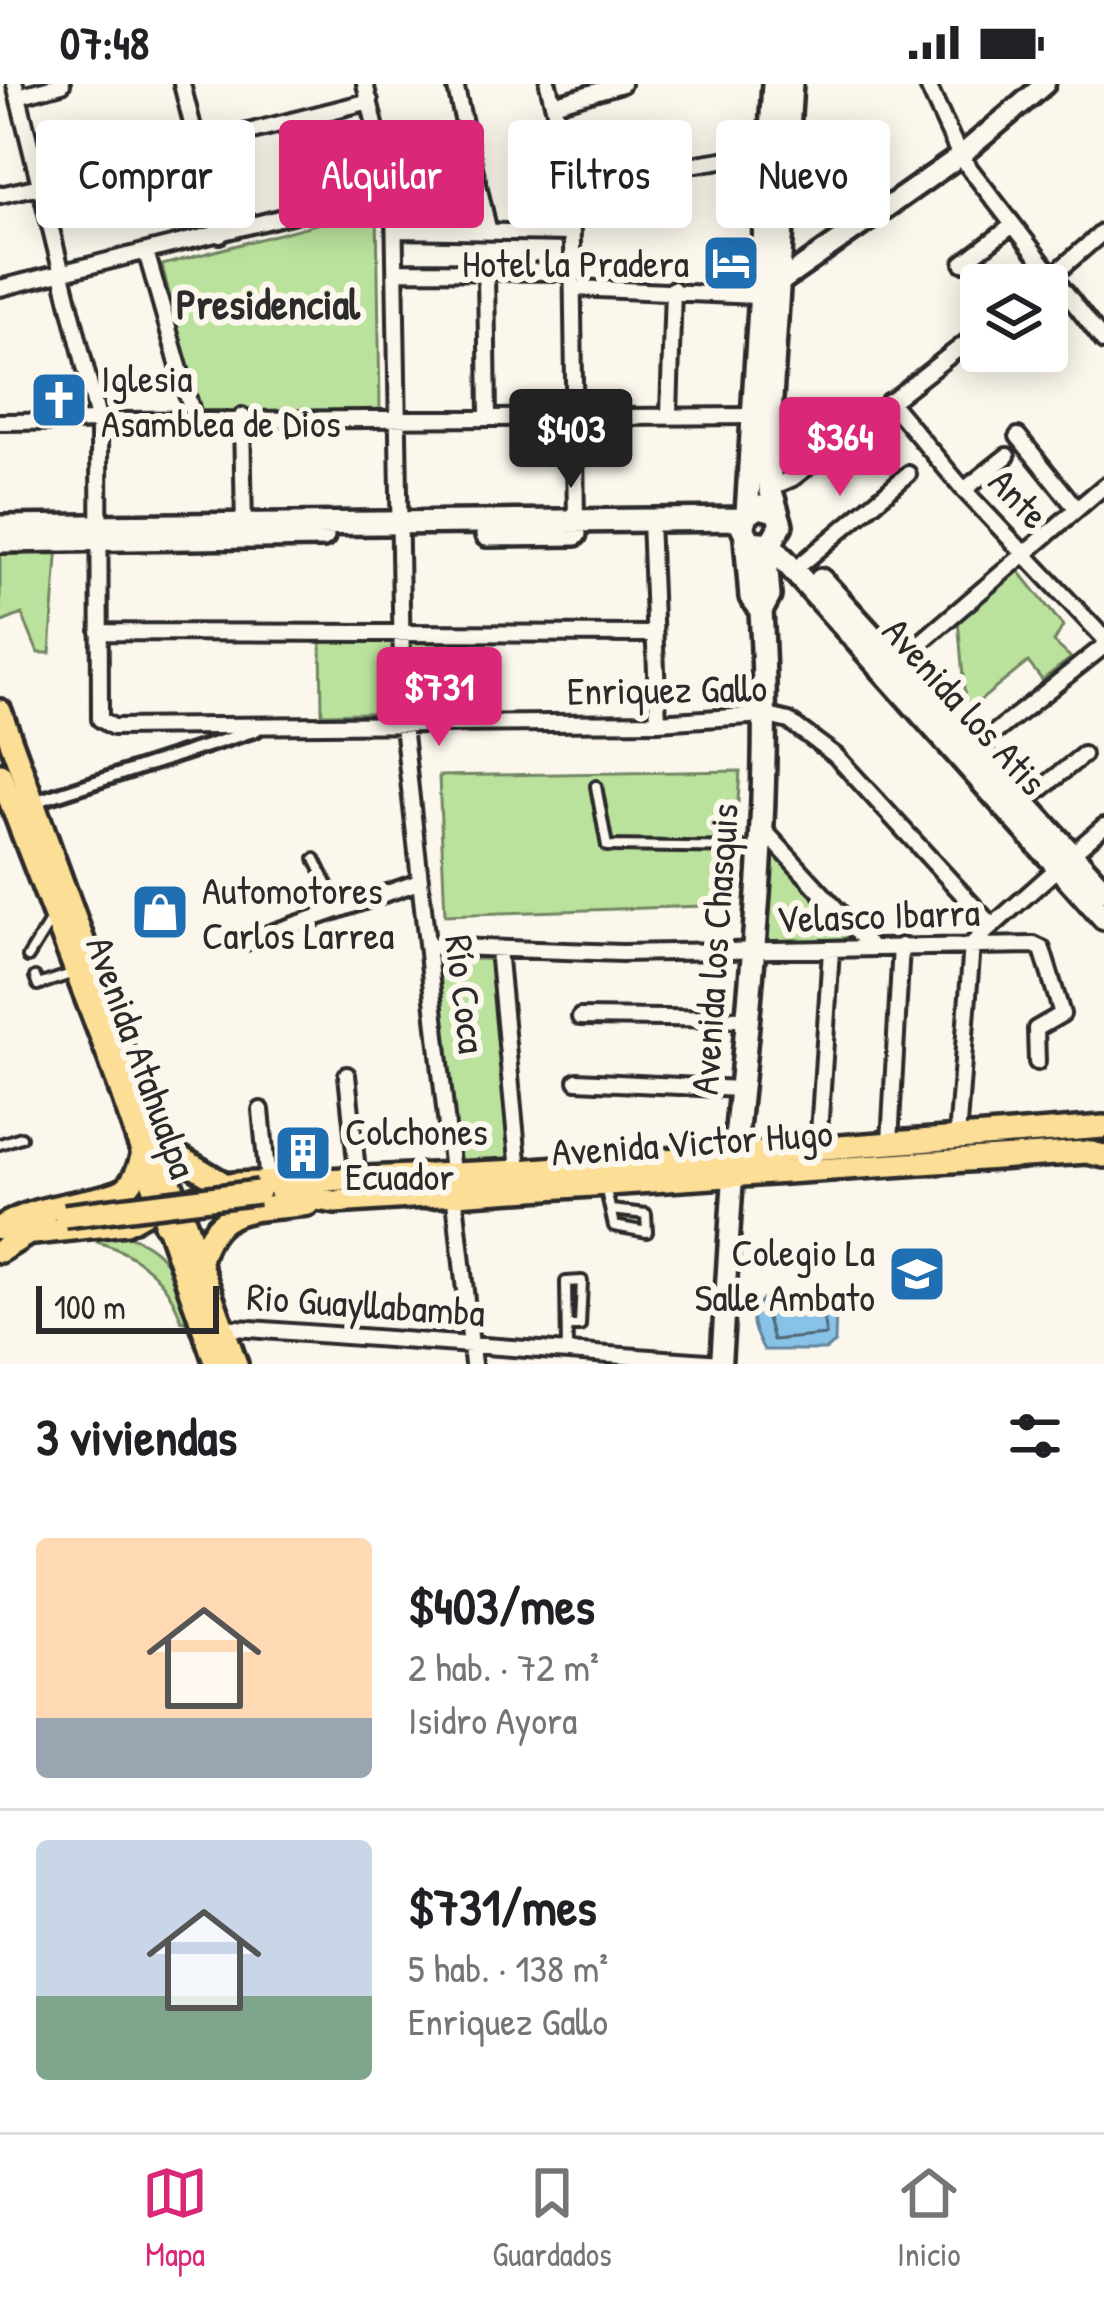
<!DOCTYPE html>
<html lang="es">
<head>
<meta charset="utf-8">
<style>
  body { margin:0; font-family:"Patrick Hand",sans-serif; background:#f6f6f6; color:#202124; height:100vh; display:flex; flex-direction:column; font-size:45px; white-space:nowrap }
  * { box-sizing:border-box; margin:0 }
  p { font-size:39px; color:#757577 }
  .icon { flex:none; width:66px; height:66px; fill:none; stroke:currentColor; stroke-width:2; stroke-linecap:round; stroke-linejoin:round }
  .map { position:relative; height:1280px; overflow:hidden }
  .sheet { display:flex; flex-direction:column; background:#fff; flex:1 }
  .sheet>* { flex:none }
  .guide { position:absolute; left:36px; top:36px; width:1032px; height:108px; display:flex; gap:24px }
  .tools { position:absolute; left:960px; top:180px; display:grid; gap:24px }
  .tools a { display:grid; place-items:center; width:108px; height:108px; border-radius:12px; background:#fff; box-shadow:0 6px 30px #0003; font-size:60px }
  .scale { position:absolute; left:36px; bottom:30px; width:183px; box-sizing:border-box; padding-left:12px; border:6px solid #2b2b2b; border-top:0; font-size:33px; line-height:42px; white-space:nowrap; color:#2b2b2b; -webkit-text-stroke:9px #fbf7ec; paint-order:stroke }
  .price { position:absolute; translate:-50% -102px; padding:0 27px; border-radius:12px; background:#db2777; color:#fff; font-size:39px; line-height:78px; filter:drop-shadow(0 3px 6px #0008) }
  .price::after { content:''; position:absolute; left:50%; top:72px; width:36px; height:27px; margin-left:-18px; background:inherit; clip-path:polygon(0 0,100% 0,50% 100%) }
  .price.selected { background:#222; color:#fff }
  ul { padding:0; list-style:none }
  li { display:flex; align-items:center; gap:36px; height:300px; padding:0 36px }
  li+li { border-top:3px solid #e0e0e0 }
  li span { display:grid; place-items:center; flex:none; width:336px; height:240px; border-radius:12px; color:#555 }
  li>.icon { margin-inline-start:auto }
  span .icon { width:144px; height:144px; fill:#fffc; stroke-width:1 }
  li b { font-size:51px }
  h2 { display:flex; justify-content:space-between; align-items:center; height:144px; padding:0 36px; font-size:51px }
  .chip { padding:0 42px; border-radius:12px; background:#fff; box-shadow:0 6px 30px #0003; font-size:42px; line-height:108px }
  .chip.selected { background:#db2777; color:#fff }
  .status { display:flex; justify-content:space-between; align-items:center; height:84px; padding:0 60px; background:#fff; direction:ltr }
  .status svg { height:33px; fill:currentColor }
  .menu { display:flex; justify-content:space-around; align-items:center; height:168px; border-top:3px solid #e0e0e0; background:#fff; font-size:33px; color:#757577 }
  .menu a { display:grid; justify-items:center; gap:6px }
  .menu .selected { color:#db2777 }
  .map>svg:first-child { display:block }
  .green { fill:#bbe29d; stroke:#738664; stroke-width:3 }
  .water { fill:#88c3e7; stroke:#63869c; stroke-width:3 }
  .lines { fill:none; stroke-linecap:round; stroke-linejoin:round }
  .shore { stroke:#506876; stroke-width:3 }
  .service-casing { stroke:#2b2b2b; stroke-width:16 }
  .pedestrian-casing { stroke:#2b2b2b; stroke-width:20 }
  .minor-casing { stroke:#2b2b2b; stroke-width:22 }
  .tertiary-casing { stroke:#2b2b2b; stroke-width:27 }
  .secondary-casing { stroke:#2b2b2b; stroke-width:30 }
  .primary-casing { stroke:#2b2b2b; stroke-width:30 }
  .service { stroke:#fbf7ec; stroke-width:8 }
  .pedestrian { stroke:#fbf7ec; stroke-width:10 }
  .minor { stroke:#fbf7ec; stroke-width:14 }
  .tertiary { stroke:#fbf7ec; stroke-width:18 }
  .secondary { stroke:#fbf7ec; stroke-width:21 }
  .primary { stroke:#fcde96; stroke-width:21 }
  .primary-bridge-casing { stroke:#2b2b2b; stroke-width:30; stroke-linecap:butt }
  .primary-bridge { stroke:#fcde96; stroke-width:21 }
  .labels { text-anchor:middle; stroke-width:12; stroke-linejoin:round; paint-order:stroke }
  .poi-label { font-size:39px; fill:#2b2b2b; stroke:#fbf7ec; text-anchor:start }
  .street-label { font-size:39px; fill:#2b2b2b; stroke:#fbf7ec }
  .neighbourhood-label { font-size:42px; font-weight:bold; fill:#2b2b2b; stroke:#fbf7ec }
</style>
</head>
<body>
<div class="status"><b>07:48</b><svg viewBox="0 0 49 12"><path d="M0 12V9h3v3zM5 12V6h3v6zM10 12V3h3v9zM15 12V0h3v12zM26 1h20v11H26zM47 4h2v5h-2z"/></svg></div>
<div class="map">
<svg width="1104" height="1280" viewBox="0 0 1104 1280">
  <rect width="100%" height="100%" fill="#fbf7ec"/>
  <filter id="ink" filterUnits="userSpaceOnUse"><feTurbulence type="fractalNoise" baseFrequency=".00833" numOctaves="2"/><feDisplacementMap in="SourceGraphic" scale="24" xChannelSelector="R" yChannelSelector="G"/><feConvolveMatrix kernelMatrix="1 2 1 2 8 2 1 2 1" color-interpolation-filters="sRGB"/></filter>
  <g filter="url(#ink)">
    <path class="green" d="M377,124L380,325L199,330L162,181Z
      M58,460L50,569H38L22,530L0,539V462Z
      M1018,486L1063,542L1054,558L1071,574L1042,596L1028,578L966,628L958,535Z
      M441,554L442,627L322,630L321,557Z
      M740,687L731,821L445,831L439,692Z
      M766,753L854,854L760,860Z
      M490,875L514,1079L458,1086L432,876Z
      M97,1146C164,1153 174,1184 196,1241L181,1236C169,1196 137,1169 97,1158Z"/>
    <path class="water" d="M816,1207L836,1220L835,1259L825,1266H764C731,1210 774,1208 816,1207Z"/>
    <g class="lines">
      <path class="shore" d="M773,1220H821L826,1251L773,1256L766,1230Z"/>
      <g class="service-casing">
        <path id="service" d="M596,702L607,762L756,764
          M315,775L339,824
          M28,873L52,834
          M35,893L38,901L74,889
          M0,1060L21,1053
          M605,1102L614,1142L647,1148L646,1130L611,1126
          M567,1266L566,1198L582,1197L580,1242H567"/>
      </g>
      <g class="pedestrian-casing">
        <path id="pedestrian" d="M34,718L256,646"/>
      </g>
      <g class="minor-casing">
        <path id="minor" d="M15,0L99,339L100,635L113,643L658,638L764,631L789,637L836,672L991,841
          M182,0L220,151
          M365,0L394,118L403,641L473,1280
          M455,0L488,144
          M548,0L571,89L576,436
          M927,0L960,72L1104,258
          M18,12L62,0
          M553,20L622,0
          M95,87L370,17
          M637,89L768,69
          M0,111L40,102
          M395,146L572,149
          M147,171L194,335
          M963,179L1013,141
          M397,187L575,188
          M486,189L488,332
          M1042,201L1104,147
          M0,204L391,106
          M576,204L757,212
          M889,317L964,406L1104,554
          M669,331L673,205
          M242,332L244,447
          M0,338L752,332
          M1018,352L1076,424
          M770,404L793,394L981,247
          M964,406L1007,372
          M650,436L658,638
          M804,478L908,390
          M99,548L654,550
          M899,577L1104,402
          M978,662L1104,562
          M1025,718L1083,671
          M763,745L872,864
          M1074,768L1104,742
          M245,858L416,799
          M428,862L622,869L1034,861L1042,865L1062,930L1036,945L1037,978
          M498,865L519,1087
          M580,933L746,935
          M347,991L358,1097
          M577,997L740,1005
          M261,1026L268,1099
          M957,1054L972,860L1060,782
          M890,1058L901,862
          M818,1065L831,866
          M222,1243L721,1279"/>
      </g>
      <g class="tertiary-casing">
        <path id="tertiary" d="M772,204L960,72L1045,0
          M721,1280L733,1092"/>
      </g>
      <g class="secondary-casing">
        <path id="secondary" d="M774,427L760,423L747,430L742,442L750,458L770,460L781,441L770,404V330L791,0
          M747,430L774,0
          M0,443L744,435
          M487,451L575,450
          M746,454L751,513L761,527
          M0,457L323,452
          M770,460L1104,834
          M821,496L1104,806
          M733,1085C751,902 773,711 761,527L769,512L765,462"/>
      </g>
      <g class="primary-casing">
        <path id="primary" d="M0,627L236,1280
          M0,690L110,975L216,1280
          M159,1061L226,1101
          M280,1109L335,1118L1087,1068L1104,1072
          M165,1140L178,1121L234,1100L519,1087L1104,1043
          M0,1144C38,1118 107,1119 126,1104C136,1095 139,1082 143,1070
          M34,1149L126,1139L160,1120
          M0,1167L45,1139
          M200,1177C215,1118 258,1127 308,1120"/>
      </g>
      <use href="#service" class="service"/>
      <use href="#pedestrian" class="pedestrian"/>
      <use href="#minor" class="minor"/>
      <use href="#tertiary" class="tertiary"/>
      <use href="#secondary" class="secondary"/>
      <use href="#primary" class="primary"/>
      <g class="primary-bridge-casing">
        <path id="primary-bridge" d="M65,1132L258,1108"/>
      </g>
      <use href="#primary-bridge" class="primary-bridge"/>
    </g>
  </g>
  <defs>
    <g id="hotel-square" transform="scale(3)"><rect x="-9" y="-9" width="18" height="18" rx="4" fill="#1f6fb2" stroke="#fbf7ec"/><path d="M-6-4.5h1.5V1H6V5H4.5V3h-9V5H-6ZM-4 0a1.8 1.8 0 1 1 3.6 0ZM.5 0V-2.5h3Q6-2.5 6 0Z" fill="#fff"/></g>
    <g id="church-square" transform="scale(3)"><rect x="-9" y="-9" width="18" height="18" rx="4" fill="#1f6fb2" stroke="#fbf7ec"/><path d="M-1.2-6h2.4v3.5h3.3v2.4h-3.3V6h-2.4V-.1h-3.3v-2.4h3.3Z" fill="#fff"/></g>
    <g id="shop-square" transform="scale(3)"><rect x="-9" y="-9" width="18" height="18" rx="4" fill="#1f6fb2" stroke="#fbf7ec"/><path d="M-5-2.5h2.3a2.7 3.5 0 0 1 5.4 0H5L5.5 6h-11ZM-1.5-2.5h3a1.5 2.3 0 0 0-3 0Z" fill="#fff"/></g>
    <g id="building-square" transform="scale(3)"><rect x="-9" y="-9" width="18" height="18" rx="4" fill="#1f6fb2" stroke="#fbf7ec"/><path d="M-4-6H4V6H1V3H-1V6H-4ZM-2.5-4.3h1.7v1.8h-1.7ZM.8-4.3h1.7v1.8H.8ZM-2.5-1h1.7V.8h-1.7ZM.8-1h1.7V.8H.8Z" fill="#fff"/></g>
    <g id="school-square" transform="scale(3)"><rect x="-9" y="-9" width="18" height="18" rx="4" fill="#1f6fb2" stroke="#fbf7ec"/><path d="M0-5L7-2L0 1L-7-2ZM-4 1L0 2.5L4 1V4Q0 6-4 4Z" fill="#fff"/></g>
  </defs>
  <g fill-rule="evenodd">
    <use href="#hotel-square" x="731" y="179"/>
    <use href="#church-square" x="59" y="316"/>
    <use href="#shop-square" x="160" y="828"/>
    <use href="#building-square" x="303" y="1069"/>
    <use href="#school-square" x="917" y="1190"/>
  </g>
  <g class="labels">
    <g class="poi-label">
      <text x="689" y="193" text-anchor="end">Hotel la Pradera</text>
      <text x="101" y="308">Iglesia<tspan x="101" dy="45">Asamblea de Dios</tspan></text>
      <text x="202" y="820">Automotores<tspan x="202" dy="45">Carlos Larrea</tspan></text>
      <text x="345" y="1061">Colchones<tspan x="345" dy="45">Ecuador</tspan></text>
      <text x="875" y="1182" text-anchor="end">Colegio La<tspan x="875" dy="45">Salle Ambato</tspan></text>
    </g>
    <g class="street-label">
      <text transform="translate(1019 414) rotate(46)" y="14">Ante</text>
      <text transform="translate(667 605) rotate(-1)" y="14">Enriquez Gallo</text>
      <text transform="translate(965 622) rotate(48)" y="14">Avenida los Atis</text>
      <text transform="translate(878 831) rotate(-2)" y="14">Velasco Ibarra</text>
      <text transform="translate(714 865) rotate(-86)" y="14">Avenida los Chasquis</text>
      <text transform="translate(466 910) rotate(83)" y="14">Río Coca</text>
      <text transform="translate(142 973) rotate(70)" y="14">Avenida Atahualpa</text>
      <text transform="translate(692 1058) rotate(-4)" y="14">Avenida Victor Hugo</text>
      <text transform="translate(366 1220) rotate(4)" y="14">Rio Guayllabamba</text>
    </g>
    <g class="neighbourhood-label">
      <text x="268" y="235">Presidencial</text>
    </g>
  </g>
</svg>
<div class="tools">
<a><svg class="icon" aria-label="layers" viewBox="0 0 24 24"><path d="M12 4l9 5-9 5-9-5zM3 14l9 5 9-5"/></svg></a>
</div>
<div class="scale">100 m</div>
<b class="price selected" style="left:571px;top:407px">$403</b>
<b class="price" style="left:840px;top:415px">$364</b>
<b class="price" style="left:439px;top:665px">$731</b>
<div class="guide">
<a class="chip">Comprar</a>
<a class="chip selected">Alquilar</a>
<a class="chip">Filtros</a>
<a class="chip">Nuevo</a>
</div>
</div>
<section class="sheet">
<h2>3 viviendas<svg class="icon" aria-label="filters" viewBox="0 0 24 24"><path d="M4 7h16M4 17h16"/><circle cx="9" cy="7" r="2"/><circle cx="15" cy="17" r="2"/></svg></h2>
<ul>
<li><span style="background:linear-gradient(#ffd9b3 75%,#9aa5b1 0)"><svg class="icon" aria-label="home" viewBox="0 0 24 24"><path d="M3 11l9-7 9 7M6 9v11h12V9"/></svg></span><div><b>$403/mes</b><p>2 hab. · 72 m²</p><p>Isidro Ayora</p></div></li>
<li><span style="background:linear-gradient(#c9d6e8 65%,#7fa58c 0)"><svg class="icon" aria-label="home" viewBox="0 0 24 24"><path d="M3 11l9-7 9 7M6 9v11h12V9"/></svg></span><div><b>$731/mes</b><p>5 hab. · 138 m²</p><p>Enriquez Gallo</p></div></li>
</ul>
</section>
<nav class="menu">
<a class="selected"><svg class="icon" aria-label="map" viewBox="0 0 24 24"><path d="M3 6l6-2 6 2 6-2v14l-6 2-6-2-6 2zM9 4v14M15 6v14"/></svg>Mapa</a>
<a><svg class="icon" aria-label="saved" viewBox="0 0 24 24"><path d="M7 4h10v16l-5-4-5 4z"/></svg>Guardados</a>
<a><svg class="icon" aria-label="home" viewBox="0 0 24 24"><path d="M3 11l9-7 9 7M6 9v11h12V9"/></svg>Inicio</a>
</nav>
</body>
</html>
